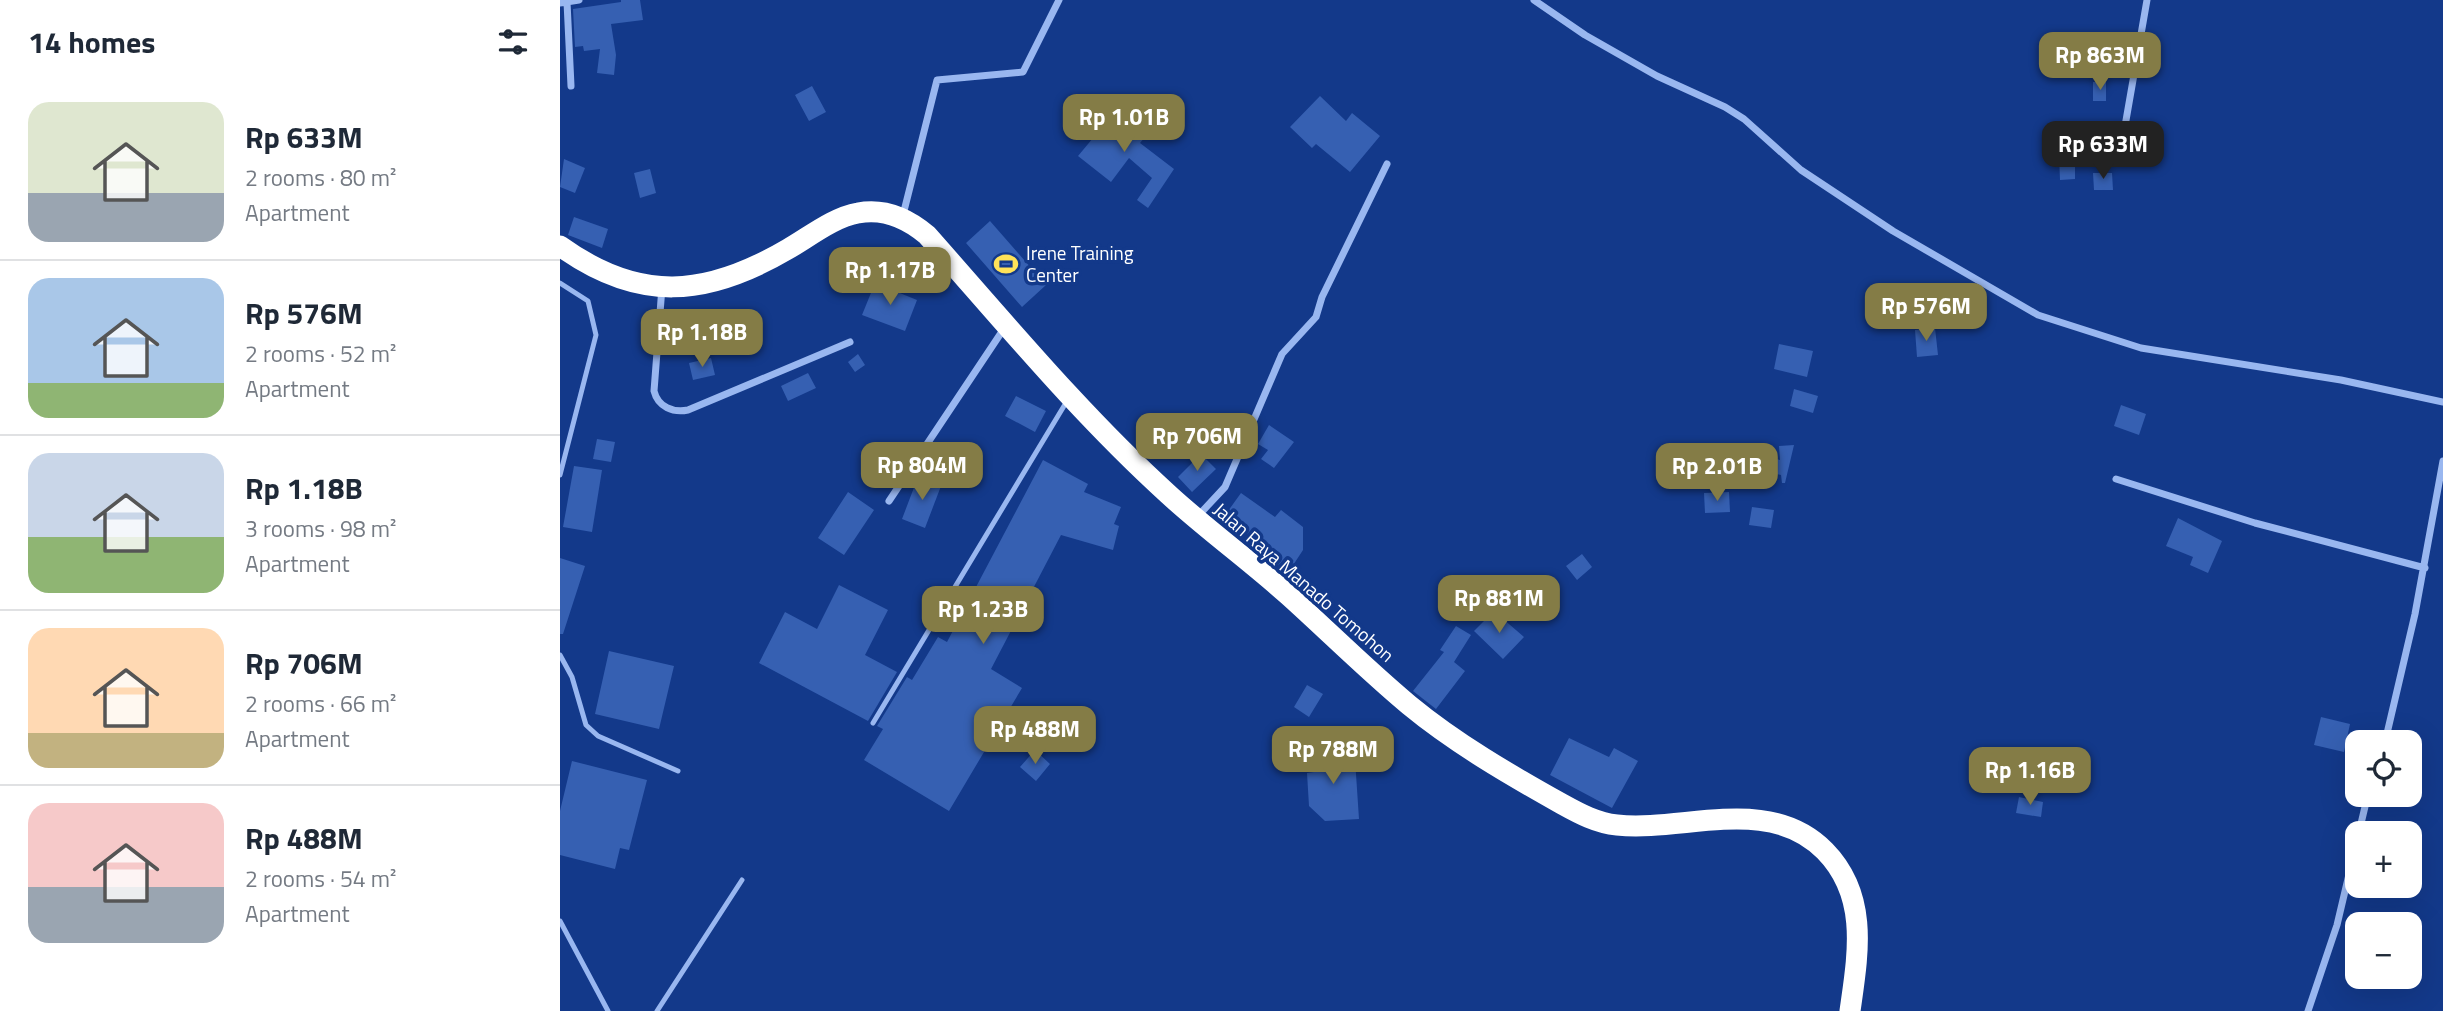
<!DOCTYPE html>
<html lang="en">
<head>
<meta charset="utf-8">
<style>
  body { margin:0; font-family:"Titillium Web",sans-serif; background:#f2f2f3; color:#1f2937; height:100vh; display:flex; flex-direction:column; font-size:26px; white-space:nowrap }
  * { box-sizing:border-box; margin:0 }
  p { font-size:23px; color:#747a83 }
  .icon { flex:none; width:38px; height:38px; fill:none; stroke:currentColor; stroke-width:2; stroke-linecap:round; stroke-linejoin:round }
  .map { position:relative; flex:1; overflow:hidden }
  .details { display:flex; flex-direction:column; background:#fff; width:560px }
  .details>* { flex:none }
  .buttons { position:absolute; left:1785px; top:730px; display:grid; gap:14px }
  .buttons a { display:grid; place-items:center; width:77px; height:77px; border-radius:14px; background:#fff; box-shadow:0 7px 28px #0002; font-size:35px }
  .price { position:absolute; translate:-50% -60px; padding:0 16px; border-radius:14px; background:#847c46; color:#fff; font-size:23px; line-height:46px; filter:drop-shadow(0 2px 4px #0008) }
  .price::after { content:''; position:absolute; left:50%; top:42px; width:21px; height:16px; margin-left:-10px; background:inherit; clip-path:polygon(0 0,100% 0,50% 100%) }
  .price.current { background:#222; color:#fff }
  ul { padding:0; list-style:none }
  li { display:flex; align-items:center; gap:21px; height:175px; padding:0 28px }
  li+li { border-top:2px solid #e0e1e3 }
  li span { display:grid; place-items:center; flex:none; width:196px; height:140px; border-radius:21px; color:#555 }
  li>.icon { margin-inline-start:auto }
  span .icon { width:84px; height:84px; fill:#fffc; stroke-width:1 }
  li b { font-size:30px }
  h2 { display:flex; justify-content:space-between; align-items:center; height:84px; padding:0 28px; font-size:30px }
  main { display:flex; flex:1; min-height:0 }
  .map>svg:first-child { display:block }
  .building { fill:#3660b2 }
  .lines { fill:none; stroke-linecap:round; stroke-linejoin:round }
  .lane { stroke:#99b7f0; stroke-width:5 }
  .street { stroke:#99b7f0; stroke-width:7 }
  .highway { stroke:#fff; stroke-width:21 }
  .labels { text-anchor:middle; stroke-width:7; stroke-linejoin:round; paint-order:stroke }
  .poi-label { font-size:19px; fill:#fff; stroke:#13398a; text-anchor:start }
  .street-label { font-size:19px; fill:#fff; stroke:#13398a }
</style>
</head>
<body>
<main>
<section class="details">
<h2>14 homes<svg class="icon" aria-label="filters" viewBox="0 0 24 24"><path d="M4 7h16M4 17h16"/><circle cx="9" cy="7" r="2"/><circle cx="15" cy="17" r="2"/></svg></h2>
<ul>
<li><span style="background:linear-gradient(#dfe7d0 65%,#9aa5b1 0)"><svg class="icon" aria-label="home" viewBox="0 0 24 24"><path d="M3 11l9-7 9 7M6 9v11h12V9"/></svg></span><div><b>Rp 633M</b><p>2 rooms · 80 m²</p><p>Apartment</p></div></li>
<li><span style="background:linear-gradient(#a9c7e8 75%,#8fb573 0)"><svg class="icon" aria-label="home" viewBox="0 0 24 24"><path d="M3 11l9-7 9 7M6 9v11h12V9"/></svg></span><div><b>Rp 576M</b><p>2 rooms · 52 m²</p><p>Apartment</p></div></li>
<li><span style="background:linear-gradient(#c9d6e8 60%,#8fb573 0)"><svg class="icon" aria-label="home" viewBox="0 0 24 24"><path d="M3 11l9-7 9 7M6 9v11h12V9"/></svg></span><div><b>Rp 1.18B</b><p>3 rooms · 98 m²</p><p>Apartment</p></div></li>
<li><span style="background:linear-gradient(#ffd9b3 75%,#c2b280 0)"><svg class="icon" aria-label="home" viewBox="0 0 24 24"><path d="M3 11l9-7 9 7M6 9v11h12V9"/></svg></span><div><b>Rp 706M</b><p>2 rooms · 66 m²</p><p>Apartment</p></div></li>
<li><span style="background:linear-gradient(#f6c9c9 60%,#9aa5b1 0)"><svg class="icon" aria-label="home" viewBox="0 0 24 24"><path d="M3 11l9-7 9 7M6 9v11h12V9"/></svg></span><div><b>Rp 488M</b><p>2 rooms · 54 m²</p><p>Apartment</p></div></li>
</ul>
</section>
<div class="map">
<svg width="1883" height="1011" viewBox="0 0 1883 1011">
  <rect width="100%" height="100%" fill="#13398a"/>
  <path class="building" d="M61,0H80L83,20L51,24L56,55L54,75L37,73L40,49L24,51L23,46L15,47L13,9L61,2Z
    M1533,82H1546V101H1533Z
    M252,86L266,112L249,121L235,95Z
    M760,96L786,121L792,113L820,136L790,172L756,144L752,148L730,127Z
    M541,110L549,117L553,112L585,137L580,143L614,169L588,208L577,200L592,178L569,158L551,182L518,156L538,132L529,124Z
    M1499,155H1515V179L1500,180Z
    M4,159L25,168L15,193L0,187Z
    M90,169L96,193L80,198L74,173Z
    M1533,173H1552L1553,190H1534Z
    M14,217L48,229L42,248L8,235Z
    M430,221L486,285L462,307L406,243Z
    M315,283L357,300L345,331L302,315Z
    M1375,328L1378,355L1357,357L1355,330Z
    M1219,344L1253,351L1247,377L1214,369Z
    M298,354L305,365L295,372L288,362Z
    M151,358L155,375L133,380L129,363Z
    M248,373L256,388L228,401L221,386Z
    M1234,389L1258,396L1253,413L1230,406Z
    M456,396L486,411L475,432L445,416Z
    M1561,405L1586,414L1579,435L1554,426Z
    M709,425L734,442L714,468L701,459L708,450L698,444Z
    M37,439L55,442L51,462L33,459Z
    M1234,445L1225,483H1222L1221,475L1207,472L1210,457L1220,460L1219,446Z
    M641,454L656,469L632,492L618,477Z
    M483,460L528,484L524,492L561,507L554,524L559,526L553,550L501,535L431,669L462,688L389,811L304,760L323,729L317,726L347,677L352,680L378,637L387,642Z
    M14,466L42,470L32,532L3,527Z
    M358,477L381,486L365,528L342,519Z
    M288,492L314,510L284,555L258,538Z
    M1169,492L1170,512L1145,513L1144,493Z
    M681,493L715,517L721,510L743,527V550L726,576L692,547L697,541L663,518Z
    M1192,507L1214,510L1211,528L1189,525Z
    M1618,518L1662,541L1648,573L1630,565L1633,557L1606,546Z
    M1022,554L1032,567L1017,580L1006,566Z
    M0,558L25,566L3,634H0Z
    M279,585L328,610L305,655L337,672L308,721L199,663L225,612L257,629Z
    M934,611L964,637L943,659L914,631Z
    M896,626L911,635L894,662L905,671L876,709L853,691L884,652L880,650Z
    M49,651L114,666L99,729L35,714Z
    M747,685L763,694L749,717L734,707Z
    M1761,717L1790,724L1784,752L1754,745Z
    M1009,738L1049,757L1054,748L1078,761L1052,808L990,775Z
    M779,747V760L795,759L799,819L765,821L749,806L747,773L754,772V748Z
    M475,750L490,764L476,781L460,767Z
    M12,761L87,780L69,850L60,848L55,869L0,855V811Z
    M1459,797L1483,802L1481,817L1456,813Z"/>
  <g class="lines">
    <path class="lane" d="M0,283L28,301L36,335L0,475
      M0,655L12,677L26,725L38,736L118,771
      M313,723L507,401
      M0,921L48,1011
      M97,1011L182,880"/>
    <path class="street" d="M974,0L1025,35L1097,76L1165,107L1184,119L1241,170L1333,231L1478,315L1581,348L1781,380L1883,402
      M7,2L11,86
      M0,3L19,0
      M1561,149L1587,0
      M343,215L377,80L463,72L499,0
      M102,287L94,391C98,407 113,413 128,410L290,342
      M1556,479L1695,523L1865,568
      M329,501L445,327
      M637,517L665,487L722,354L756,317L762,297L827,164
      M1825,742L1855,614L1883,461
      M1748,1011L1777,925L1808,794"/>
    <path class="highway" d="M0,246C79,303 146,297 228,249C249,237 274,217 298,213C324,208 348,219 367,235C445,323 521,415 608,494C646,529 689,560 728,595C768,631 807,670 849,705C895,743 950,775 1002,804C1020,814 1037,823 1057,825C1125,832 1209,794 1265,851C1309,896 1298,954 1290,1011"/>
  </g>
  <defs>
    <g id="stadium-bare" transform="scale(1.89)"><path d="M0-5a6.5 5 0 1 0 0 10a6.5 5 0 1 0 0-10ZM-3.5-1.8h7v3.6h-7Z" fill="#ffe259" stroke="#13398a" stroke-width="2.5" paint-order="stroke"/></g>
  </defs>
  <g fill-rule="evenodd">
    <use href="#stadium-bare" x="446" y="264"/>
  </g>
  <g class="labels">
    <g class="poi-label">
      <text x="466" y="260">Irene Training<tspan x="466" dy="22">Center</tspan></text>
    </g>
    <g class="street-label">
      <text transform="translate(744 582) rotate(41)" y="7">Jalan Raya Manado Tomohon</text>
    </g>
  </g>
</svg>
<div class="buttons">
<a><svg class="icon" aria-label="locate" viewBox="0 0 24 24"><circle cx="12" cy="12" r="6"/><path d="M12 2v4M12 18v4M2 12h4M18 12h4"/></svg></a>
<a>+</a>
<a>−</a>
</div>
<b class="price" style="left:1540px;top:92px">Rp 863M</b>
<b class="price" style="left:564px;top:154px">Rp 1.01B</b>
<b class="price current" style="left:1543px;top:181px">Rp 633M</b>
<b class="price" style="left:330px;top:307px">Rp 1.17B</b>
<b class="price" style="left:1366px;top:343px">Rp 576M</b>
<b class="price" style="left:142px;top:369px">Rp 1.18B</b>
<b class="price" style="left:637px;top:473px">Rp 706M</b>
<b class="price" style="left:362px;top:502px">Rp 804M</b>
<b class="price" style="left:1157px;top:503px">Rp 2.01B</b>
<b class="price" style="left:939px;top:635px">Rp 881M</b>
<b class="price" style="left:423px;top:646px">Rp 1.23B</b>
<b class="price" style="left:475px;top:766px">Rp 488M</b>
<b class="price" style="left:773px;top:786px">Rp 788M</b>
<b class="price" style="left:1470px;top:807px">Rp 1.16B</b>
</div>
</main>
</body>
</html>
